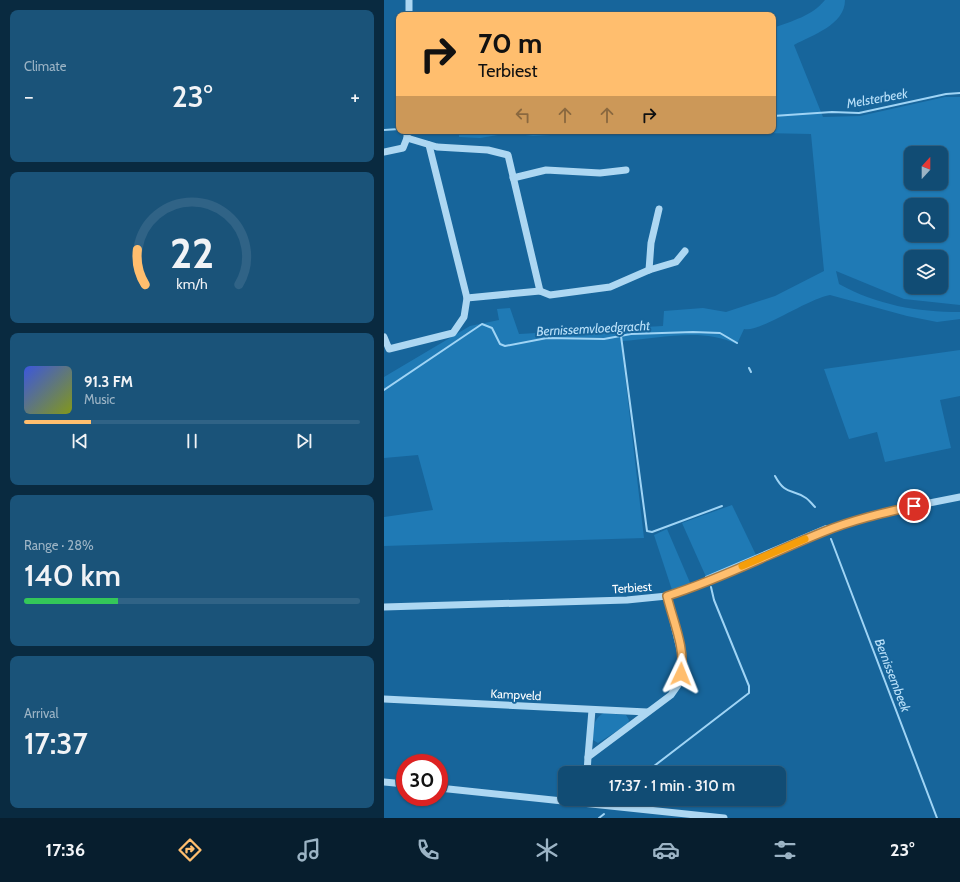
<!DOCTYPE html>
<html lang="en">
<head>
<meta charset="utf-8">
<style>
  :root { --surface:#114c74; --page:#1a5379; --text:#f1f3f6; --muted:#9cb4c5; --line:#306386; --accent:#ffbe6e }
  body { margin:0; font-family:Cabin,sans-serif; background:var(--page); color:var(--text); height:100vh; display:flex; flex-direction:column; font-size:15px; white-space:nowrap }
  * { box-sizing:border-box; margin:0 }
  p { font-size:13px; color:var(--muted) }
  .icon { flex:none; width:22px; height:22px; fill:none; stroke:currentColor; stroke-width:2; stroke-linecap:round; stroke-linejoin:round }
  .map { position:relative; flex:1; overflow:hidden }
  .side { display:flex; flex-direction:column; gap:10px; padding:10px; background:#092a40; width:384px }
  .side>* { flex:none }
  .guide { position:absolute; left:12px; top:12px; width:380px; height:122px; border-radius:8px; box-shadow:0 1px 3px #0004,0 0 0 1px var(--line); background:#ffbe6e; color:#111; overflow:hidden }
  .needle { width:26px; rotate:21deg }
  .fabs { position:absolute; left:520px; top:146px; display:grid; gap:8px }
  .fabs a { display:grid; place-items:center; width:44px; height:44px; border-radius:8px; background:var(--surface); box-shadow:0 1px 3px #0004,0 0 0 1px var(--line); font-size:20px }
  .speed { position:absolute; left:12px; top:754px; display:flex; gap:8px; font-size:20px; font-weight:700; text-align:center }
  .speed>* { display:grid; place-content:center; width:52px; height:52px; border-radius:50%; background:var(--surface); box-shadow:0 1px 3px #0004,0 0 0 1px var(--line); line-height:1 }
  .speed .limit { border:6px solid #d22; background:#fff; color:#111 }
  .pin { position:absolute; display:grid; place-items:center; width:34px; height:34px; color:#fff; margin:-17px; border:2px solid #fff; border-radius:50%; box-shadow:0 1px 4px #0007 }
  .me { position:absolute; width:44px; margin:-22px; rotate:2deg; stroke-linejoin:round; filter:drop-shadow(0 0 3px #0008) }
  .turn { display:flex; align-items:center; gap:14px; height:84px; padding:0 16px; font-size:18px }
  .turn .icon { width:52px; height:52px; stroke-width:2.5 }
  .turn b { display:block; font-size:28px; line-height:34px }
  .lanes { display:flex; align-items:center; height:38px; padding:0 16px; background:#0003; justify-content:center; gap:20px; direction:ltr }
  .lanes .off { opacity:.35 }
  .big { font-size:30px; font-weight:600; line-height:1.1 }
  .side .tile { flex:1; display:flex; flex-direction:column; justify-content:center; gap:6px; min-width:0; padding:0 14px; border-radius:8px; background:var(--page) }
  .side .dial { align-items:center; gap:0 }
  .dial svg { height:104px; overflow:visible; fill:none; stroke:var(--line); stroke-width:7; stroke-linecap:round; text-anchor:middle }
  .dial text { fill:var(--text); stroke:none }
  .song { display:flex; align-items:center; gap:12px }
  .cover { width:48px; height:48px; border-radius:6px; background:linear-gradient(135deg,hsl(230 70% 55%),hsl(70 70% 35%)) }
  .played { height:4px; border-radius:2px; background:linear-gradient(90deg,var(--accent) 20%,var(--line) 20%) }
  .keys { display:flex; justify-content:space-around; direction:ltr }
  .heat { display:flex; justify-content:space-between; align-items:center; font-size:22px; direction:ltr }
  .charge { height:6px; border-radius:3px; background:linear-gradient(90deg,#34c759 28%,var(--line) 0) }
  .trip { position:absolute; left:174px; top:766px; width:228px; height:40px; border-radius:8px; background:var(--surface); box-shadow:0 1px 3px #0004,0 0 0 1px var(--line); font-weight:600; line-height:40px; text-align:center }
  .menu { display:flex; height:64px; justify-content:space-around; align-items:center; background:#071e2e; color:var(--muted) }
  .menu .icon { width:28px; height:28px }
  .menu .on { color:var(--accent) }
  .menu b { font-size:18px; color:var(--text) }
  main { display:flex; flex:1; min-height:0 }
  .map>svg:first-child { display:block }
</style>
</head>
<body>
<main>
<section class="side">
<div class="tile"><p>Climate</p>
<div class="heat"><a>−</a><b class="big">23°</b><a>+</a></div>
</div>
<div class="tile dial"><svg viewBox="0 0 100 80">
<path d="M14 69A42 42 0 1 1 86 69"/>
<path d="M14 69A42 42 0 0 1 8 42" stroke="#ffbe6e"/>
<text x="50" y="56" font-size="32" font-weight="700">22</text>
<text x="50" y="72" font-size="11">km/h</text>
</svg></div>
<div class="tile">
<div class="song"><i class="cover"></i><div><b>91.3 FM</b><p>Music</p></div></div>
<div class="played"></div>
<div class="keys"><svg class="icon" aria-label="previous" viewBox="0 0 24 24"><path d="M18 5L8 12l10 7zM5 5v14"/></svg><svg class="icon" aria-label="pause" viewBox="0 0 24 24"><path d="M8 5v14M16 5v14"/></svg><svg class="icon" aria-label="next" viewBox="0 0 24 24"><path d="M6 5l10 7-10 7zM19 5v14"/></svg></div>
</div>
<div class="tile"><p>Range · 28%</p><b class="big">140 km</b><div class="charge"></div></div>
<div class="tile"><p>Arrival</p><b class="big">17:37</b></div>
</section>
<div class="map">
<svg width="576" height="818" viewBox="0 0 576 818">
  <rect width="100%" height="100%" fill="#17659b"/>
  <!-- green -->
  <g fill="#1f7ab5" fill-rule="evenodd">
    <path d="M 441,0 L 461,0 C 461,25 428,35 410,45 L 439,117 L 476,116 L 561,97 L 576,97 L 576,305 L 520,299 L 452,271 L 455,284 C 493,305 533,312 576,312 L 576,319 L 553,322 L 523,316 L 446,295 C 423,299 375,333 360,329 L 353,344 C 316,327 276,339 237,341 L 260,538 L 0,546 L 0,517 L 49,510 L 34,455 L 0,458 L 0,377 L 86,326 L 115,320 L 113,309 L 126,308 L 135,334 L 279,326 L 280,311 L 319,308 L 342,312 L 391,296 L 440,271 L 427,134 L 262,131 L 389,131 L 389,28 C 408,21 428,16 441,0 ZM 527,153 L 557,153 L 557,183 L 527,183 ZM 527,205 L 557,205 L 557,235 L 527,235 ZM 527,257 L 557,257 L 557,287 L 527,287 Z"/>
    <path d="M 75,131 L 239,131 L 149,136 L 126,133 L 96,138 L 75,137 Z"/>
    <path d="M 576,350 L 576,396 L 556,400 L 567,448 L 501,462 L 493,432 L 465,439 L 440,369 Z"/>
    <path d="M 348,505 L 373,557 L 323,579 L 298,523 Z"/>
    <path d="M 283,529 L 307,585 L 288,590 L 270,535 Z"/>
    <path d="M 220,713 L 242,715 L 245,720 L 244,724 L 214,743 L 209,740 C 209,730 209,718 220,713 Z"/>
  </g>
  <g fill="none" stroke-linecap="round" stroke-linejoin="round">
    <!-- stream -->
    <g stroke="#9fd4f5" stroke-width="2">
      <path d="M 389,116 L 448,112 L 475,113 L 562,94 L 576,93"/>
      <path d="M 0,130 L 15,129"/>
      <path d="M 29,131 L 103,131"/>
      <path d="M 144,131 L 152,131"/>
      <path d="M 237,336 L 263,531 L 268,532 L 338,506"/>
      <path d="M 365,368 L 367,372"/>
      <path d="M 0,390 L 98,324 L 108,328 L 116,344 L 121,346 L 163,338 L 220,339 L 247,334 L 309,332 L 336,333 L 353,343"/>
      <path d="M 391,476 C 402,496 407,488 422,498 C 425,500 428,504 431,507"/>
      <path d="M 447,539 L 553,818"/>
      <path d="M 322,577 L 442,526"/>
      <path d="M 261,773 L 365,693 L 365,686 L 330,600 L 327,587"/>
      <path d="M 227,801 L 230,799"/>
      <path d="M 215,818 L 220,814"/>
    </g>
    <!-- minor -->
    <g stroke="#add7f2" stroke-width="7">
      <path d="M 25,0 L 25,15"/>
      <path d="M 23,138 L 53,147 L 104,150 L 124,155 L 156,291 L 166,295 L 226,287 L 265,270 L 292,262 L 301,251"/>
      <path d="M 0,152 L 19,148 L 23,138 L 23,131"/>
      <path d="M 129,178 L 162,170 L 216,173 L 242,170"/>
      <path d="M 265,270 L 267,243 L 275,209"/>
      <path d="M 83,298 L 156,291"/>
      <path d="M 0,337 L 5,349 L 69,333 L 80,317 L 83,298 L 45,145"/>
      <path d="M 0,607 L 243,600 L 283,596 L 298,591 L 461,523 L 500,512 L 576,497"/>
      <path d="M 0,699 L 263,712"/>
      <path d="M 204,757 L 208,710"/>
      <path d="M 203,773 L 204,757 L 275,704 L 287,695 L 294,685 L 299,662 L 283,596"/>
      <path d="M 0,782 L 21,784"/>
      <path d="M 55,788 L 340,818"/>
    </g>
  </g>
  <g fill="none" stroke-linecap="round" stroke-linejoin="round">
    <defs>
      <path id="route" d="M 297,674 C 302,649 289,621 283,596 C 337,579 387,553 439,532 C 468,520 499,513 530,506"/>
    </defs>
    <!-- route casing -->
    <use href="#route" stroke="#a67c48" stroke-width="10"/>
    <!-- route -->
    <use href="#route" stroke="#ffbe6e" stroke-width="7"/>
    <!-- slow -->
    <path stroke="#f59e0b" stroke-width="7" d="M 358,566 L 421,539"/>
  </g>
  <g text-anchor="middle" stroke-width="4" stroke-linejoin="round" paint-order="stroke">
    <!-- street labels -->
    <g font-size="12" fill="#fff" stroke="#17659b">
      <text transform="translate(248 588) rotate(-4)" y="4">Terbiest</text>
      <text transform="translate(132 695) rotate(3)" y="4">Kampveld</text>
    </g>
    <!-- water labels -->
    <g font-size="13" font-style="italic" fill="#b9e0f9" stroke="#17659b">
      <text transform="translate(493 98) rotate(-10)" y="5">Melsterbeek</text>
      <text transform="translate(209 328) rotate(-3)" y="5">Bernissemvloedgracht</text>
      <text transform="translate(509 675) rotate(69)" y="5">Bernissembeek</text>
    </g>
  </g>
</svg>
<div class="fabs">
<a><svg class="needle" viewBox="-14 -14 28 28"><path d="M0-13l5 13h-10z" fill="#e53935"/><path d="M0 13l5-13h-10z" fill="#9cb4c5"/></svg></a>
<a><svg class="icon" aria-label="search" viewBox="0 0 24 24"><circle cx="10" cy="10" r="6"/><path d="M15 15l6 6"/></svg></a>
<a><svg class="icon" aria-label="layers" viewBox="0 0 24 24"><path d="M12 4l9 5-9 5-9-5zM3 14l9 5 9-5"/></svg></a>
</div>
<div class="speed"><div class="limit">30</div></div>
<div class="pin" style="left:530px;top:506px;background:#d93025"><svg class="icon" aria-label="arrive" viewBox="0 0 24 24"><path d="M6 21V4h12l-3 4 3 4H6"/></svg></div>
<svg class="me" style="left:297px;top:674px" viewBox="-20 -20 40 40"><path d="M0-17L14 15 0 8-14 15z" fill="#ffbe6e" stroke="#fff" stroke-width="4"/></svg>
<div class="trip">17:37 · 1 min · 310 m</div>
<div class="guide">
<div class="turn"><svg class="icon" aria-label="right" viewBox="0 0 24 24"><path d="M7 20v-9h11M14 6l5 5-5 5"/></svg><div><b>70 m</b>Terbiest</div></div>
<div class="lanes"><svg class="icon off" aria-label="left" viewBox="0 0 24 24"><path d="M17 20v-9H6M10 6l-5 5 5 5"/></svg><svg class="icon off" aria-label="ahead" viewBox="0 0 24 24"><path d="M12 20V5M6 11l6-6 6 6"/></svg><svg class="icon off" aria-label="ahead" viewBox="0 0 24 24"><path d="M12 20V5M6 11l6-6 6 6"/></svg><svg class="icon" aria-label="right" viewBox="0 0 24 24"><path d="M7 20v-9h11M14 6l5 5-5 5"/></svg></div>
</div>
</div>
</main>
<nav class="menu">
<b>17:36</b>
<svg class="icon on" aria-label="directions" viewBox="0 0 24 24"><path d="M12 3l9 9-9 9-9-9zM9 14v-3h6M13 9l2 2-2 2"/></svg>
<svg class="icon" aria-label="music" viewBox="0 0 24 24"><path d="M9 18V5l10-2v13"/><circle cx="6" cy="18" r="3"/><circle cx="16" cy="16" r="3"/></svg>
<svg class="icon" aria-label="phone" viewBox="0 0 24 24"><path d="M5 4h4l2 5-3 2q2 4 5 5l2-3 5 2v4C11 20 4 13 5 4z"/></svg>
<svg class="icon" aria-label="climate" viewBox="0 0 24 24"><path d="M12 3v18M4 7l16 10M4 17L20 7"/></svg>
<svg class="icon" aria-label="car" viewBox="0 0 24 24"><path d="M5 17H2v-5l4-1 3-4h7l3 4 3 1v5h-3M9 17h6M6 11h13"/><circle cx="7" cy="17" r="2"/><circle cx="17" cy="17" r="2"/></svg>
<svg class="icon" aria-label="filters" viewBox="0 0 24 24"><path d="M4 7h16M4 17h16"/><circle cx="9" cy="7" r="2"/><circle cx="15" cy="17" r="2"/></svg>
<b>23°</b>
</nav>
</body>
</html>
